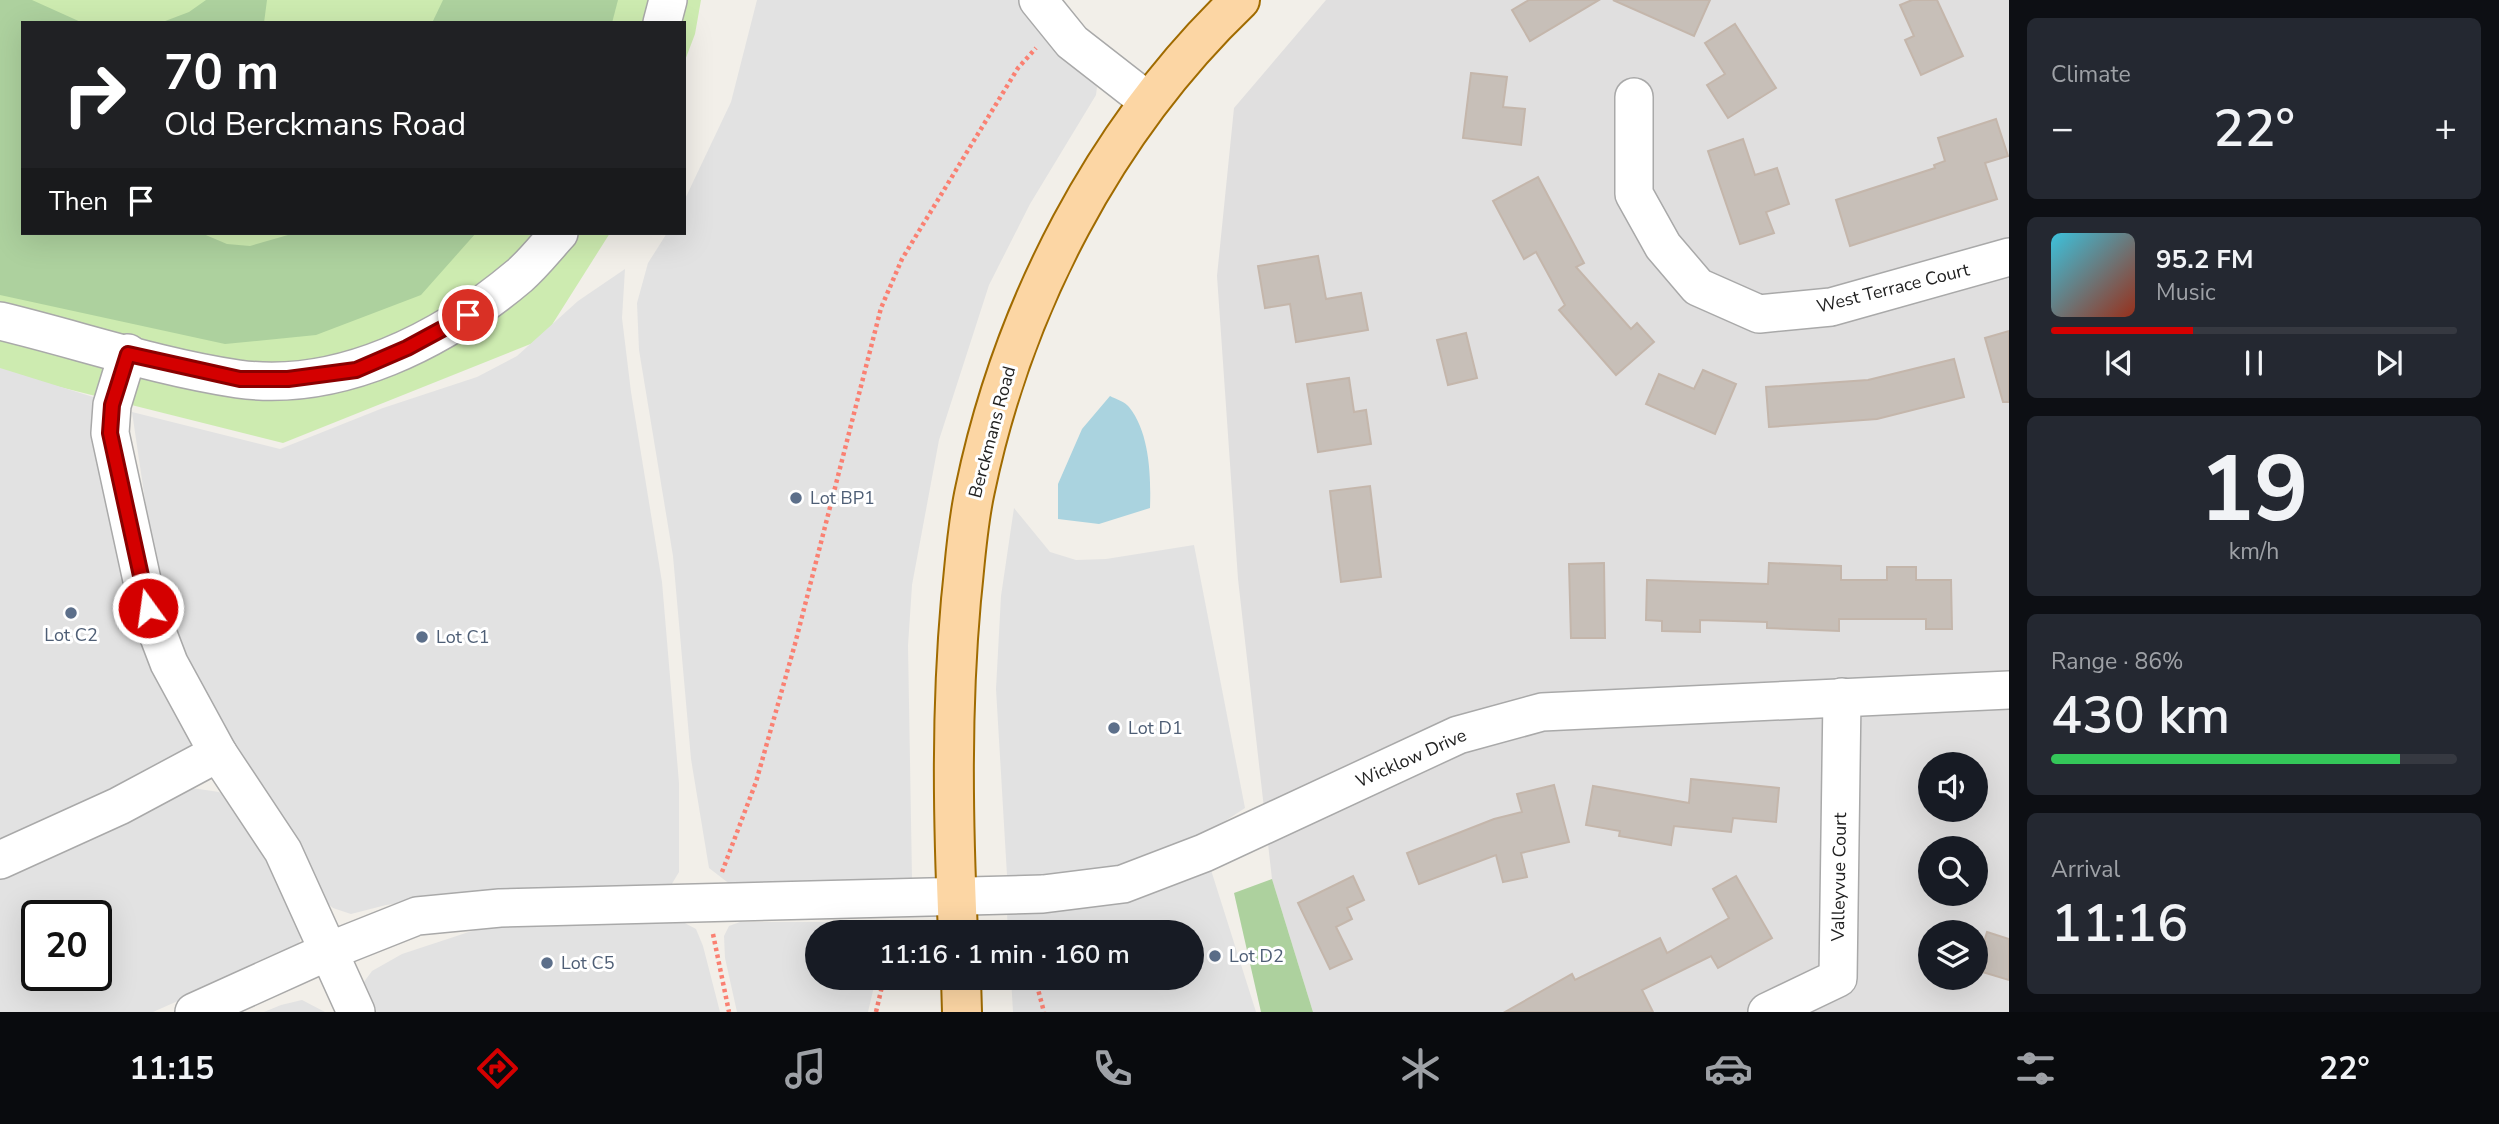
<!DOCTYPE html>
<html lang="en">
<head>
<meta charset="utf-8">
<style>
  :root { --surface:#171b24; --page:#242831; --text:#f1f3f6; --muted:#9ea1a6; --line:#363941; --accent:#d40000 }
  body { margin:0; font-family:"Nunito Sans",sans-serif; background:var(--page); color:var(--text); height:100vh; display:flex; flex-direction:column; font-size:26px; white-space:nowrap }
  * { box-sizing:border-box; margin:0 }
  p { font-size:23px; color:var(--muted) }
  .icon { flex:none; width:38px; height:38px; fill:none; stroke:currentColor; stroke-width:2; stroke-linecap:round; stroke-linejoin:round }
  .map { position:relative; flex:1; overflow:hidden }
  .panel { display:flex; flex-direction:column; gap:18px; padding:18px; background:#0d0f14; width:490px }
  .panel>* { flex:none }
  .hud { position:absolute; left:21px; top:21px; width:665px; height:214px; border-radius:0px; box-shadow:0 7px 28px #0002; background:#202124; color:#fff; overflow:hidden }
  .tools { position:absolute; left:1918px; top:752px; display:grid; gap:14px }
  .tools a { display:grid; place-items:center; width:70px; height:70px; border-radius:50%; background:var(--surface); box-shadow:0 7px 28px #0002; font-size:35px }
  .speed { position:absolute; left:21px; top:900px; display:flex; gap:14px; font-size:35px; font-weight:700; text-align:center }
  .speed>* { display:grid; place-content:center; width:91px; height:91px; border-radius:50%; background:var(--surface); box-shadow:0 7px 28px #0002; line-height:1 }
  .speed .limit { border:4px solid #111; border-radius:10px; background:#fff; color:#111 }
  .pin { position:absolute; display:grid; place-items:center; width:60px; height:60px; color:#fff; margin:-30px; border:4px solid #fff; border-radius:50%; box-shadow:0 2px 7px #0007 }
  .me { position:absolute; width:77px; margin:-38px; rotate:346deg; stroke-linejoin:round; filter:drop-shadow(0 0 5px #0008) }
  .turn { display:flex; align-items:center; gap:24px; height:147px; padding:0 28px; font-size:32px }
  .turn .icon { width:91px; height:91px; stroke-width:2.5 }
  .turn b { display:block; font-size:49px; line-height:60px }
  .then { display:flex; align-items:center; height:66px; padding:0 28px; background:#0003; gap:14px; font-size:26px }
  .big { font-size:52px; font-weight:600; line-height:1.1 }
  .panel .card { flex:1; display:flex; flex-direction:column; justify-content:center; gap:10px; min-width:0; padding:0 24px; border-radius:10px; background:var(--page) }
  .panel .dial { align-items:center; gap:0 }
  .dial b { font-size:91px; line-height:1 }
  .song { display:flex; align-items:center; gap:21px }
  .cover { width:84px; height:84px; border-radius:10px; background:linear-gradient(135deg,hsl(190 70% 55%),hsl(10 70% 35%)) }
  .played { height:7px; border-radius:4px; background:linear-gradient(90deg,var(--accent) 35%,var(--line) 35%) }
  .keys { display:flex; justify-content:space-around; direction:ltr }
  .heat { display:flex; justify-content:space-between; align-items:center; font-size:38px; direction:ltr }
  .charge { height:10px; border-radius:5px; background:linear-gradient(90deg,#34c759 86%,var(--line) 0) }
  .trip { position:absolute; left:805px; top:920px; width:399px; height:70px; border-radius:35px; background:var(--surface); box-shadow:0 7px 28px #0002; font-weight:600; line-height:70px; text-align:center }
  .menu { display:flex; height:112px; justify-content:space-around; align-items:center; background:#090b0e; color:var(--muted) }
  .menu .icon { width:49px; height:49px }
  .menu .current { color:var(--accent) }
  .menu b { font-size:32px; color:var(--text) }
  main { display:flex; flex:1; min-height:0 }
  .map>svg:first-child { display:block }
</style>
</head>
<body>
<main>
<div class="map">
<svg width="2009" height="1012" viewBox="0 0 2009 1012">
  <rect width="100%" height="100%" fill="#f2efe9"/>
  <!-- residential -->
  <path fill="#e0dfdf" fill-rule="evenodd" d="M 1326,0 L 2009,0 L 2009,1012 L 1313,1012 L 1272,879 L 1238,579 L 1217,276 L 1234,108 ZM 1930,765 L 1976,765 L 1976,810 L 1930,810 ZM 1930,849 L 1976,849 L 1976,894 L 1930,894 ZM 1930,933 L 1976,933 L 1976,978 L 1930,978 Z"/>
  <!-- grass -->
  <path fill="#cdebb0" d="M 0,0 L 701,0 L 695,34 L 684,63 L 684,23 L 23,23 L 23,233 L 610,233 L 543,339 L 283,443 L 0,372 Z"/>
  <!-- forest -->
  <g fill="#add19e">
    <path d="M 0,0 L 32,0 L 83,23 L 23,23 L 23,233 L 201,233 L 227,244 L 250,246 L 295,233 L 476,233 L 421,295 L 316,335 L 225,344 L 0,295 Z"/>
    <path d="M 206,0 L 267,0 L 264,23 L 160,23 L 189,12 Z"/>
    <path d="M 443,0 L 618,0 L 612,23 L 432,23 Z"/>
    <path d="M 1272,879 L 1313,1012 L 1261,1012 L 1234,893 Z"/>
  </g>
  <!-- parking -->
  <g fill="#e2e2e2" fill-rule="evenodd">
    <path d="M 757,0 L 1019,0 L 1064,55 L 1097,87 L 1096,95 L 1030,204 L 989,285 L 939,440 L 912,585 L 908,645 L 912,878 L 906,882 L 731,885 L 709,868 L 691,759 L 673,556 L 639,350 L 637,303 L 648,263 L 667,233 L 684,233 L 684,201 L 731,102 Z"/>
    <path d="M 625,269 L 622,318 L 631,392 L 662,582 L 679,783 L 679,872 L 670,887 L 470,894 L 386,905 L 351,914 L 333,908 L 314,892 L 296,850 L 237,747 L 197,686 L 158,588 L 132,412 L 280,449 L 383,408 L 477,377 L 517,356 L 578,301 Z"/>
    <path d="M 0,368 L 106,401 L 192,750 L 179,762 L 0,840 Z"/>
    <path d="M 1014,508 L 1050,552 L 1076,560 L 1106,559 L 1194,545 L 1245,808 L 1204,835 L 1142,860 L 1082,875 L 1021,880 L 1007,875 L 996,689 L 1001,596 Z"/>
    <path d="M 192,788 L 219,792 L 244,812 L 302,935 L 297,948 L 153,1012 L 0,1012 L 0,873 ZM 37,915 L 96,915 L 96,975 L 37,975 Z"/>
    <path d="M 1211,870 L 1256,1012 L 1013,1012 L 1011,978 L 1192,978 L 1192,933 L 1008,933 L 1007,913 L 1094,906 Z"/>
    <path d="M 679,920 L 696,929 L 703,946 L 720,1012 L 364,1012 L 361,986 L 372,971 L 402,954 L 487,926 Z"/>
    <path d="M 740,922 L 899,922 L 896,933 L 817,933 L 817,978 L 876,978 L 868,1012 L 737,1012 L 725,958 L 724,936 L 729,926 Z"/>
    <path d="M 302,1000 L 325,1012 L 264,1012 L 281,1005 Z"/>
  </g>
  <!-- water -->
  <path fill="#aad3df" d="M 1110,396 C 1116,399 1125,402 1129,407 C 1150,433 1151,477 1150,508 L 1099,524 L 1058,519 L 1058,484 L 1082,429 Z"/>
  <!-- building -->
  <g fill="#c7bfb8" stroke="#c4b6ab" stroke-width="2">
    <path d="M 1529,0 L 1599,0 L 1530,41 L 1512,10 Z"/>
    <path d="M 1613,0 L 1710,0 L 1694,36 Z"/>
    <path d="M 1912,0 L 1937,0 L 1963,56 L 1921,75 L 1905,40 L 1914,36 L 1900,5 Z"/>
    <path d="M 1735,24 L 1776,88 L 1728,118 L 1707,85 L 1725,74 L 1705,43 Z"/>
    <path d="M 1471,73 L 1507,77 L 1503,107 L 1525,109 L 1521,145 L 1463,138 Z"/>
    <path d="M 1996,119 L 2008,156 L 1985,163 L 1997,199 L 1850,246 L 1836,200 L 1935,168 L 1934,165 L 1945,161 L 1938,138 Z"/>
    <path d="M 1743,139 L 1755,175 L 1777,168 L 1789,204 L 1766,212 L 1774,233 L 1740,244 L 1708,151 Z"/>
    <path d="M 1538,177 L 1584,263 L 1576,267 L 1631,329 L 1637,323 L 1654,342 L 1616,375 L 1559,310 L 1565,305 L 1536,252 L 1524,259 L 1493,201 Z"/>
    <path d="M 1318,256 L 1326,299 L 1361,293 L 1368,330 L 1296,342 L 1290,304 L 1265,308 L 1258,266 Z"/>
    <path d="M 2009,331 L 2009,402 L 2003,402 L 1985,338 Z"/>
    <path d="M 1466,333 L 1477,378 L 1448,385 L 1437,340 Z"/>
    <path d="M 1954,359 L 1964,397 L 1877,419 L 1769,427 L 1766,387 L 1868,380 Z"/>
    <path d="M 1703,370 L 1736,384 L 1715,434 L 1646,404 L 1659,374 L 1694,389 Z"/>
    <path d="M 1349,378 L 1354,412 L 1366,410 L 1371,444 L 1318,452 L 1307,384 Z"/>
    <path d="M 1370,486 L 1381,577 L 1341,582 L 1330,491 Z"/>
    <path d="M 1604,563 L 1605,638 L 1571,638 L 1569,564 Z"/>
    <path d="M 1769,563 L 1841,566 L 1841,580 L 1887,580 L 1887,567 L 1916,567 L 1916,580 L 1951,580 L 1952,629 L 1926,629 L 1926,619 L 1839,619 L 1839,631 L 1767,628 L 1767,622 L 1700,620 L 1700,632 L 1662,631 L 1662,621 L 1646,620 L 1647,580 L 1768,584 Z"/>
    <path d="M 1691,779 L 1779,788 L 1776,822 L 1733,818 L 1731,832 L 1674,826 L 1671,845 L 1619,836 L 1620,831 L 1586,825 L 1593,786 L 1689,803 Z"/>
    <path d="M 1554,785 L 1569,842 L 1521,853 L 1527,877 L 1503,882 L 1496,855 L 1419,884 L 1407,853 L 1494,819 L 1522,812 L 1517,794 Z"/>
    <path d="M 1353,876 L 1364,900 L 1347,908 L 1352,919 L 1336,927 L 1352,959 L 1330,969 L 1298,903 Z"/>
    <path d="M 1736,876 L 1772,938 L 1718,968 L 1711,956 L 1642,990 L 1653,1012 L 1505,1012 L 1572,974 L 1575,980 L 1660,938 L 1667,953 L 1729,918 L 1713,889 Z"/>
    <path d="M 1987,932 L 2009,939 L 2009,980 L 1976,970 Z"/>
  </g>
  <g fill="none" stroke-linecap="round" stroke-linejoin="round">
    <defs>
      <g id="minor">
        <path d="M 1038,0 L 1072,42 L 1149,102"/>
        <path d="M 662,23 L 668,0"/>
        <path d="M 1634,97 L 1634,194 L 1663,246 L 1698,287 L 1759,314 L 1831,307 L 2009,257"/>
        <path d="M 0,321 C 79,340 157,367 238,379 C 340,393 443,340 519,276 C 534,263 546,247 559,233"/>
        <path d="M 128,353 L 112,405 L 110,433 L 148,608 L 169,663 L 218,753 L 283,851 L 356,1012"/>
        <path d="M 0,860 L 119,806 L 218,753"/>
        <path d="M 194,1012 L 329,951 L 417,916 L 500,908 L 1043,894 L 1123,884 L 1204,853 L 1458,735 L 1542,712 L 2009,690"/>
        <path d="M 1767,1012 L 1838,978 L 1842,697"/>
      </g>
      <g id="major">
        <path d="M 958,933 C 953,821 951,711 961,600 C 965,564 967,526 975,490 C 1013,307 1105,129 1240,0"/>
        <path d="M 961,978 L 962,1012"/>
      </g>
    </defs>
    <!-- minor casing -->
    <use href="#minor" stroke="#a9a9a9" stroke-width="40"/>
    <!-- major casing -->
    <use href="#major" stroke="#a06b00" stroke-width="42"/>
    <!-- path -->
    <g stroke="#fa8072" stroke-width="4.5" stroke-dasharray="3.5 3.5" stroke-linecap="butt">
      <path d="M 722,872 L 756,782 L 795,644 L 881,308 L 902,259 L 1018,68 L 1036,48"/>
      <path d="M 713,934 L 729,1012"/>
      <path d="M 1035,978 L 1044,1012"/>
      <path d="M 876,1012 L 884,978"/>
    </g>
    <!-- minor -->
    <use href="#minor" stroke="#fff" stroke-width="37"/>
    <!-- major -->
    <use href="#major" stroke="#fcd6a4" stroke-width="38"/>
  </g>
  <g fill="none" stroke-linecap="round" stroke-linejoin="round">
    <defs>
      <path id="route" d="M 148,608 L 110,433 L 112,405 L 128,354 L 240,379 L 288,379 L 356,370 L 407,348 L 468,315"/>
    </defs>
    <!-- route casing -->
    <use href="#route" stroke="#8a0000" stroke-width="18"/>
    <!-- route -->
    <use href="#route" stroke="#d40000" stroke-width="12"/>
  </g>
  <!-- markers -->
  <g fill="#5c6f8a" stroke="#fff" stroke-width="2.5">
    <circle cx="796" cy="498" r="7"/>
    <circle cx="71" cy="613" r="7"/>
    <circle cx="422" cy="637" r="7"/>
    <circle cx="1114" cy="728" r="7"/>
    <circle cx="1215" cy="956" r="7"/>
    <circle cx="547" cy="963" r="7"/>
  </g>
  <g text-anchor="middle" stroke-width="6" stroke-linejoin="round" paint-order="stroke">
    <!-- street labels -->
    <g font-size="18" fill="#222" stroke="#fff">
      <text transform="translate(1893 288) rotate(-14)" y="6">West Terrace Court</text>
      <text transform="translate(992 432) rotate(-75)" y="6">Berckmans Road</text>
      <text transform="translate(1411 758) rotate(-24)" y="6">Wicklow Drive</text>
      <text transform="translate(1839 877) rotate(-89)" y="6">Valleyvue Court</text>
    </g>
    <!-- service labels -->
    <g font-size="18" fill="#4e5e75" stroke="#fff" text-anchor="start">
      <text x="810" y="504">Lot BP1</text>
      <text x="71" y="641" text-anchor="middle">Lot C2</text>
      <text x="436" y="643">Lot C1</text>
      <text x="1128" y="734">Lot D1</text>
      <text x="1229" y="962">Lot D2</text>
      <text x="561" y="969">Lot C5</text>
    </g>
  </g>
</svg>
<div class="tools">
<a><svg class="icon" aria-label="sound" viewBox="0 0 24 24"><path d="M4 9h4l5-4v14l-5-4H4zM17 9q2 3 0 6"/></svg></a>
<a><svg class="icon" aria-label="search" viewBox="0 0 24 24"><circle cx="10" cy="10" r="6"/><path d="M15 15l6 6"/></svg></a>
<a><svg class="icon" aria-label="layers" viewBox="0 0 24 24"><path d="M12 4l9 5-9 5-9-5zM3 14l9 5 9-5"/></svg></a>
</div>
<div class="speed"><div class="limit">20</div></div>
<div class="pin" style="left:468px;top:315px;background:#d93025"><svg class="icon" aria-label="arrive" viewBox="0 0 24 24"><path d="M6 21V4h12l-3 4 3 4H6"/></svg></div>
<svg class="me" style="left:148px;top:608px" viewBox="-20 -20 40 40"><circle r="17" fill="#d40000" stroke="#fff" stroke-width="3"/><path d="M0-11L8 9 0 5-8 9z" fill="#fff"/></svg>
<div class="trip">11:16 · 1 min · 160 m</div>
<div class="hud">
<div class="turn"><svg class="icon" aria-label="right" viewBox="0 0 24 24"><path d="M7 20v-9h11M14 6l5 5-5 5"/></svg><div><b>70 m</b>Old Berckmans Road</div></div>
<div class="then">Then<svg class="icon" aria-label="arrive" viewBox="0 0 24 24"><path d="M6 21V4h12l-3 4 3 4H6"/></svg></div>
</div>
</div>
<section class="panel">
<div class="card"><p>Climate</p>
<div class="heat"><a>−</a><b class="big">22°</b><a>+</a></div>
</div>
<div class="card">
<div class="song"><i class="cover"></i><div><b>95.2 FM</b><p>Music</p></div></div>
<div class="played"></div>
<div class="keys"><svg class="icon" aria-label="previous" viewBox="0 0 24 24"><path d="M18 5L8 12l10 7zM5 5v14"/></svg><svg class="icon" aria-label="pause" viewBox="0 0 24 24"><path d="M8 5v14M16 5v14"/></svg><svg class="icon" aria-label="next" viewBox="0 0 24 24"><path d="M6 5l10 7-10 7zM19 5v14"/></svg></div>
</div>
<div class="card dial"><b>19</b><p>km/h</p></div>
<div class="card"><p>Range · 86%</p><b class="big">430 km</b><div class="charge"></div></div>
<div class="card"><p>Arrival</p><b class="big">11:16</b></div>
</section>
</main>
<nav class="menu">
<b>11:15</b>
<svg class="icon current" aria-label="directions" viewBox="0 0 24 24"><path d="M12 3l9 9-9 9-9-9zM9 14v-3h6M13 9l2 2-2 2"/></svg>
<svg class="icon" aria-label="music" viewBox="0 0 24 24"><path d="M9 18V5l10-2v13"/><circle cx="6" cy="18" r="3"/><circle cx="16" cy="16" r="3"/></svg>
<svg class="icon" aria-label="phone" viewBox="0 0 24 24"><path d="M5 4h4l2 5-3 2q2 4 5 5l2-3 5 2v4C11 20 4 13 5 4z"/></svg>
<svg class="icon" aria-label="climate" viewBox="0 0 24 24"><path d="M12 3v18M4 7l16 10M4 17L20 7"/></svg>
<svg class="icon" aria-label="car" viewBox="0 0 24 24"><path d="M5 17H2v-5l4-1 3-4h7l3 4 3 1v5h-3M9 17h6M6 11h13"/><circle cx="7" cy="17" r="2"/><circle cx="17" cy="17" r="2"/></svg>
<svg class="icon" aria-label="filters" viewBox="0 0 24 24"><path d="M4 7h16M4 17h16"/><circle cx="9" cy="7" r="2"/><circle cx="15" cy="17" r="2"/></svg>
<b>22°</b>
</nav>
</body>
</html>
